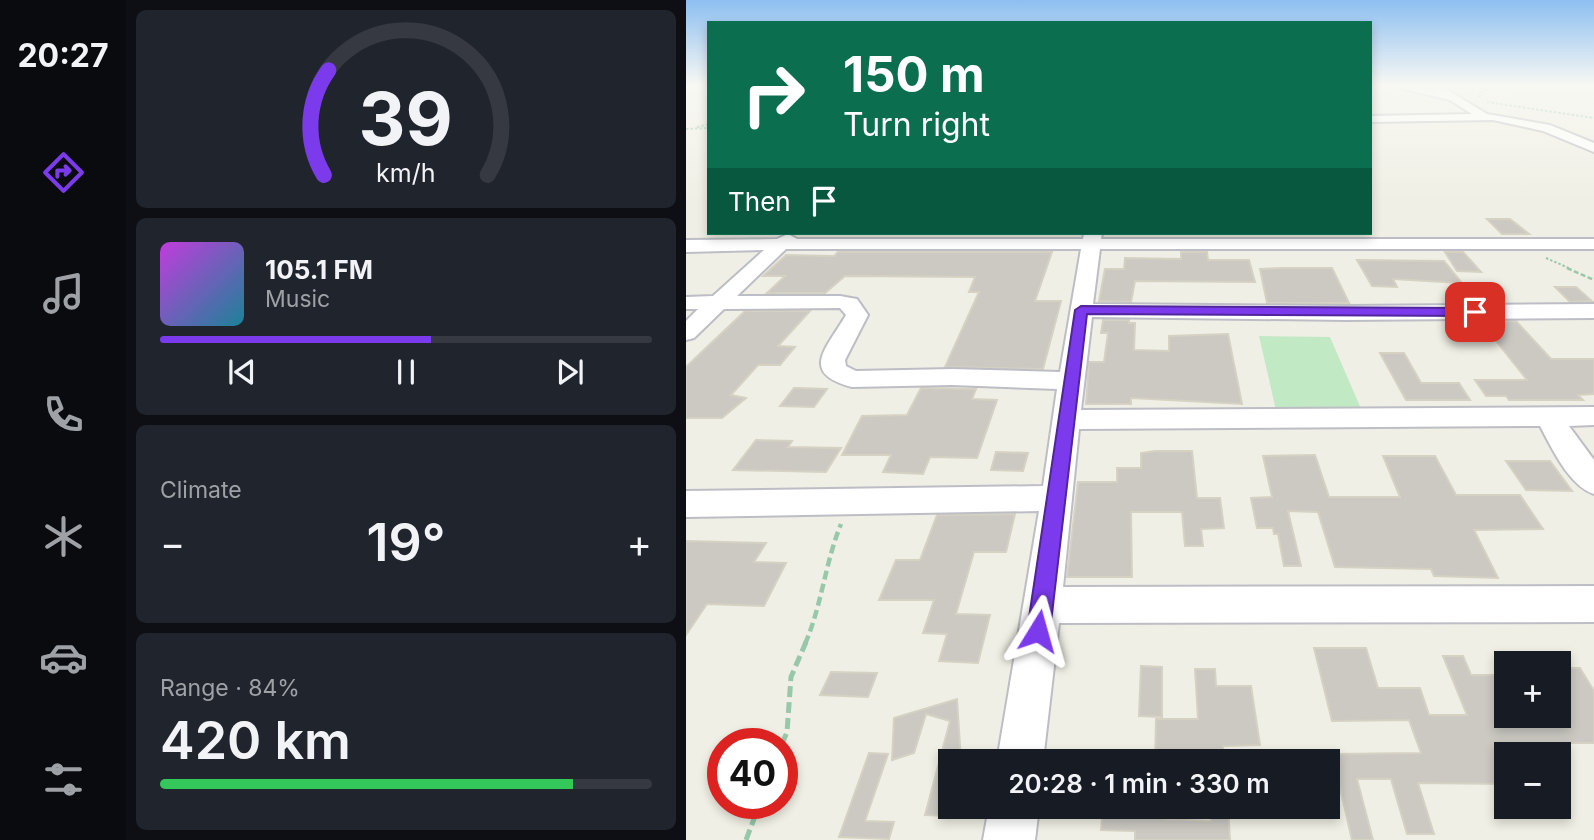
<!DOCTYPE html>
<html lang="en">
<head>
<meta charset="utf-8">
<style>
  :root { --surface:#171b24; --page:#20242c; --text:#f1f3f6; --muted:#9ea1a6; --line:#363941; --accent:#7c3aed }
  body { margin:0; font-family:Inter,sans-serif; background:var(--page); color:var(--text); height:100vh; display:flex; flex-direction:column; font-size:26px; white-space:nowrap }
  * { box-sizing:border-box; margin:0 }
  p { font-size:23px; color:var(--muted) }
  .icon { flex:none; width:38px; height:38px; fill:none; stroke:currentColor; stroke-width:2; stroke-linecap:round; stroke-linejoin:round }
  .map { position:relative; flex:1; overflow:hidden }
  .details { display:flex; flex-direction:column; gap:10px; padding:10px; background:#0d0f14; width:560px }
  .details>* { flex:none }
  .guide { position:absolute; left:21px; top:21px; width:665px; height:214px; border-radius:0px; box-shadow:0 4px 10px #0003; background:#0b6e4f; color:#fff; overflow:hidden }
  .tools { position:absolute; left:808px; top:651px; display:grid; gap:14px }
  .tools a { display:grid; place-items:center; width:77px; height:77px; border-radius:0px; background:var(--surface); box-shadow:0 4px 10px #0003; font-size:35px }
  .speed { position:absolute; left:21px; top:728px; display:flex; gap:14px; font-size:35px; font-weight:700; text-align:center }
  .speed>* { display:grid; place-content:center; width:91px; height:91px; border-radius:50%; background:var(--surface); box-shadow:0 4px 10px #0003; line-height:1 }
  .speed .limit { border:10px solid #d22; background:#fff; color:#111 }
  .pin { position:absolute; display:grid; place-items:center; width:60px; height:60px; color:#fff; margin:-30px; border-radius:14px; box-shadow:0 4px 10px #0006 }
  .me { position:absolute; width:77px; margin:-38px; rotate:8deg; stroke-linejoin:round; filter:drop-shadow(0 0 5px #0008) }
  .turn { display:flex; align-items:center; gap:24px; height:147px; padding:0 21px; font-size:32px }
  .turn .icon { width:91px; height:91px; stroke-width:2.5 }
  .turn b { display:block; font-size:49px; line-height:60px }
  .then { display:flex; align-items:center; height:66px; padding:0 21px; background:#0003; gap:14px; font-size:26px }
  .big { font-size:52px; font-weight:600; line-height:1.1 }
  .details .tile { flex:1; display:flex; flex-direction:column; justify-content:center; gap:10px; min-width:0; padding:0 24px; border-radius:10px; background:var(--page) }
  .details .dial { align-items:center; gap:0 }
  .dial svg { height:182px; overflow:visible; fill:none; stroke:var(--line); stroke-width:7; stroke-linecap:round; text-anchor:middle }
  .dial text { fill:var(--text); stroke:none }
  .song { display:flex; align-items:center; gap:21px }
  .cover { width:84px; height:84px; border-radius:10px; background:linear-gradient(135deg,hsl(290 70% 55%),hsl(190 70% 35%)) }
  .played { height:7px; border-radius:4px; background:linear-gradient(90deg,var(--accent) 55%,var(--line) 55%) }
  .keys { display:flex; justify-content:space-around; direction:ltr }
  .heat { display:flex; justify-content:space-between; align-items:center; font-size:38px; direction:ltr }
  .charge { height:10px; border-radius:5px; background:linear-gradient(90deg,#34c759 84%,var(--line) 0) }
  .trip { position:absolute; left:252px; top:749px; width:402px; height:70px; border-radius:0px; background:var(--surface); box-shadow:0 4px 10px #0003; font-weight:600; line-height:70px; text-align:center }
  main { display:flex; flex:1; min-height:0 }
  .tabs { display:flex; flex-direction:column; width:126px; justify-content:space-around; align-items:center; background:#090b0e; color:var(--muted) }
  .tabs .icon { width:49px; height:49px }
  .tabs .active { color:var(--accent) }
  .tabs b { font-size:32px; color:var(--text) }
  .map>svg:first-child { display:block }
</style>
</head>
<body>
<main>
<nav class="tabs">
<b>20:27</b>
<svg class="icon active" aria-label="directions" viewBox="0 0 24 24"><path d="M12 3l9 9-9 9-9-9zM9 14v-3h6M13 9l2 2-2 2"/></svg>
<svg class="icon" aria-label="music" viewBox="0 0 24 24"><path d="M9 18V5l10-2v13"/><circle cx="6" cy="18" r="3"/><circle cx="16" cy="16" r="3"/></svg>
<svg class="icon" aria-label="phone" viewBox="0 0 24 24"><path d="M5 4h4l2 5-3 2q2 4 5 5l2-3 5 2v4C11 20 4 13 5 4z"/></svg>
<svg class="icon" aria-label="climate" viewBox="0 0 24 24"><path d="M12 3v18M4 7l16 10M4 17L20 7"/></svg>
<svg class="icon" aria-label="car" viewBox="0 0 24 24"><path d="M5 17H2v-5l4-1 3-4h7l3 4 3 1v5h-3M9 17h6M6 11h13"/><circle cx="7" cy="17" r="2"/><circle cx="17" cy="17" r="2"/></svg>
<svg class="icon" aria-label="filters" viewBox="0 0 24 24"><path d="M4 7h16M4 17h16"/><circle cx="9" cy="7" r="2"/><circle cx="15" cy="17" r="2"/></svg>
</nav>
<section class="details">
<div class="tile dial"><svg viewBox="0 0 100 80">
<path d="M14 69A42 42 0 1 1 86 69"/>
<path d="M14 69A42 42 0 0 1 16 23" stroke="#7c3aed"/>
<text x="50" y="56" font-size="32" font-weight="700">39</text>
<text x="50" y="72" font-size="11">km/h</text>
</svg></div>
<div class="tile">
<div class="song"><i class="cover"></i><div><b>105.1 FM</b><p>Music</p></div></div>
<div class="played"></div>
<div class="keys"><svg class="icon" aria-label="previous" viewBox="0 0 24 24"><path d="M18 5L8 12l10 7zM5 5v14"/></svg><svg class="icon" aria-label="pause" viewBox="0 0 24 24"><path d="M8 5v14M16 5v14"/></svg><svg class="icon" aria-label="next" viewBox="0 0 24 24"><path d="M6 5l10 7-10 7zM19 5v14"/></svg></div>
</div>
<div class="tile"><p>Climate</p>
<div class="heat"><a>−</a><b class="big">19°</b><a>+</a></div>
</div>
<div class="tile"><p>Range · 84%</p><b class="big">420 km</b><div class="charge"></div></div>
</section>
<div class="map">
<svg width="908" height="840" viewBox="0 0 908 840">
  <rect width="100%" height="100%" fill="#f0efe5"/>
  <!-- green -->
  <path fill="#c0e9c4" d="M 573,336 L 644,337 L 676,411 L 590,410 Z"/>
  <!-- building -->
  <g fill="#cbc9c2" stroke="#d5d1c3" stroke-width="2">
    <path d="M 801,219 L 824,219 L 843,234 L 816,234 Z"/>
    <path d="M 152,252 L 366,252 L 349,301 L 375,301 L 357,369 L 259,367 L 293,292 L 283,292 L 289,277 L 159,276 L 139,293 L 81,293 L 99,276 L 77,276 L 100,255 L 148,256 Z"/>
    <path d="M 495,252 L 521,252 L 522,260 L 563,260 L 569,282 L 449,281 L 445,302 L 413,301 L 419,269 L 438,269 L 439,258 L 495,259 Z"/>
    <path d="M 759,252 L 777,252 L 795,272 L 771,271 Z"/>
    <path d="M 671,260 L 758,261 L 776,283 L 707,279 L 711,287 L 686,286 Z"/>
    <path d="M 597,268 L 646,268 L 663,303 L 581,303 L 574,269 Z"/>
    <path d="M 869,287 L 890,287 L 906,301 L 884,302 Z"/>
    <path d="M 59,311 L 124,311 L 92,346 L 109,347 L 94,365 L 72,365 L 45,395 L 60,398 L 36,418 L 0,418 L 0,367 Z"/>
    <path d="M 417,320 L 443,320 L 443,323 L 449,323 L 448,350 L 483,351 L 483,336 L 542,334 L 556,404 L 445,398 L 445,404 L 400,404 L 403,362 L 418,362 L 422,333 L 415,333 Z"/>
    <path d="M 830,321 L 865,359 L 908,359 L 908,394 L 892,395 L 897,400 L 823,400 L 820,396 L 800,396 L 789,380 L 841,380 L 795,322 Z"/>
    <path d="M 694,353 L 718,353 L 735,383 L 773,383 L 784,400 L 720,400 Z"/>
    <path d="M 108,388 L 111,388 L 141,389 L 128,407 L 94,406 Z"/>
    <path d="M 235,388 L 290,389 L 286,399 L 311,400 L 291,458 L 244,457 L 237,474 L 197,472 L 205,455 L 156,455 L 176,416 L 221,415 Z"/>
    <path d="M 70,440 L 106,441 L 102,447 L 155,448 L 140,472 L 47,470 Z"/>
    <path d="M 469,451 L 506,451 L 511,498 L 534,498 L 538,528 L 515,529 L 517,546 L 499,546 L 496,512 L 445,512 L 446,577 L 381,577 L 392,482 L 431,482 L 431,468 L 455,468 L 455,453 Z"/>
    <path d="M 310,452 L 342,453 L 337,471 L 305,470 Z"/>
    <path d="M 629,455 L 643,497 L 714,497 L 697,456 L 749,456 L 770,495 L 834,495 L 857,529 L 788,530 L 812,578 L 748,576 L 745,569 L 649,567 L 632,512 L 602,511 L 615,566 L 598,566 L 592,534 L 588,534 L 587,528 L 571,528 L 565,498 L 586,497 L 577,456 Z"/>
    <path d="M 820,461 L 864,461 L 886,491 L 840,490 Z"/>
    <path d="M 329,514 L 320,552 L 288,552 L 270,614 L 304,615 L 292,663 L 253,661 L 261,634 L 237,633 L 248,600 L 193,600 L 210,560 L 234,560 L 251,515 Z"/>
    <path d="M 0,541 L 80,543 L 68,562 L 100,563 L 78,606 L 21,604 L 0,635 Z"/>
    <path d="M 628,648 L 680,648 L 692,688 L 734,688 L 743,715 L 781,715 L 757,656 L 777,656 L 785,675 L 811,675 L 821,697 L 821,716 L 829,716 L 831,721 L 866,721 L 863,716 L 873,716 L 873,668 L 894,668 L 908,691 L 908,743 L 813,743 L 821,762 L 821,784 L 732,783 L 748,834 L 721,834 L 705,779 L 671,779 L 687,840 L 666,840 L 646,754 L 735,753 L 723,720 L 646,721 Z"/>
    <path d="M 455,666 L 476,667 L 476,717 L 453,716 Z"/>
    <path d="M 509,669 L 529,669 L 530,686 L 565,686 L 574,745 L 537,746 L 538,761 L 469,761 L 470,719 L 512,719 Z"/>
    <path d="M 145,672 L 191,673 L 182,697 L 134,695 Z"/>
    <path d="M 271,699 L 275,761 L 264,761 L 264,803 L 261,816 L 239,815 L 264,721 L 240,714 L 228,753 L 206,760 L 208,718 Z"/>
    <path d="M 183,753 L 202,754 L 179,821 L 208,822 L 203,839 L 153,837 Z"/>
    <path d="M 417,807 L 478,807 L 478,819 L 525,821 L 524,807 L 542,807 L 544,840 L 449,840 L 449,831 L 415,830 Z"/>
  </g>
  <g fill="none" stroke-linecap="round" stroke-linejoin="round">
    <defs>
      <g id="minor">
        <path d="M 706,86 L 724,86 L 750,91 L 744,86 L 755,86 L 801,114 L 864,125 L 908,143 L 908,152 L 857,131 L 807,120 L 684,122 L 684,116 L 786,114 L 764,100 Z"/>
        <path d="M 398,233 L 416,233 L 415,239 L 908,239 L 908,249 L 414,249 L 407,304 L 660,306 L 908,304 L 908,318 L 660,320 L 406,317 L 395,410 L 908,407 L 908,425 L 883,426 L 908,460 L 908,494 C 883,486 866,448 854,426 L 393,429 L 377,587 L 908,586 L 908,622 L 373,623 L 357,761 L 311,761 L 353,511 L 0,517 L 0,491 L 357,486 L 371,389 L 266,385 L 166,387 C 112,373 141,348 160,315 L 154,308 L 38,309 L 8,338 L 0,340 L 0,321 L 12,309 L 0,309 L 0,297 L 27,296 L 78,250 L 0,252 L 0,240 L 91,239 L 102,234 L 111,239 L 397,239 ZM 100,249 L 395,249 L 374,372 L 266,369 L 170,371 L 160,366 L 159,360 L 182,315 L 171,299 L 154,296 L 51,296 Z"/>
        <path d="M 303,807 L 353,807 L 349,840 L 297,840 Z"/>
      </g>
    </defs>
    <!-- minor casing -->
    <use href="#minor" stroke="#bdbec5" stroke-width="4"/>
    <!-- path-far3 -->
    <g stroke="#98c8aa" stroke-width="2" stroke-dasharray="2.5 2" stroke-linecap="butt">
      <path d="M 793,97 L 797,90 L 835,86"/>
      <path d="M 801,102 L 908,118"/>
      <path d="M 11,127 L 23,124"/>
      <path d="M 0,129 L 23,128"/>
      <path d="M 860,258 L 885,269"/>
    </g>
    <!-- path-far2 -->
    <path stroke="#98c8aa" stroke-width="2.5" stroke-dasharray="5 2.5" stroke-linecap="butt" d="M 881,268 L 908,280"/>
    <!-- path-far1 -->
    <path stroke="#98c8aa" stroke-width="4.5" stroke-dasharray="9 4.5" stroke-linecap="butt" d="M 119,644 C 136,605 139,563 155,524"/>
    <!-- path -->
    <g stroke="#98c8aa" stroke-width="5" stroke-dasharray="11 5" stroke-linecap="butt">
      <path d="M 96,744 L 101,732 L 105,677 L 120,642"/>
      <path d="M 60,840 L 74,803"/>
    </g>
    <!-- minor -->
    <use href="#minor" fill="#fff" fill-rule="evenodd"/>
  </g>
  <!-- sky -->
  <linearGradient id="sky" x2="0" y2="1"><stop stop-color="#8dbff1"/><stop offset="0.42" stop-color="#f8f8f3"/><stop offset="1" stop-color="#f8f8f3" stop-opacity="0"/></linearGradient>
  <rect width="908" height="203" fill="url(#sky)"/>
  <!-- route -->
  <path fill="#7c3aed" stroke="#51269a" stroke-width="2" d="M 395,306 L 789,308 L 796,312 L 789,316 L 401,314 L 364,631 L 360,639 L 352,642 L 344,639 L 341,631 L 389,310 Z"/>
</svg>
<div class="tools">
<a>+</a>
<a>−</a>
</div>
<div class="speed"><div class="limit">40</div></div>
<div class="pin" style="left:789px;top:312px;background:#d93025"><svg class="icon" aria-label="arrive" viewBox="0 0 24 24"><path d="M6 21V4h12l-3 4 3 4H6"/></svg></div>
<svg class="me" style="left:352px;top:631px" viewBox="-20 -20 40 40"><path d="M0-17L14 15 0 8-14 15z" fill="#7c3aed" stroke="#fff" stroke-width="4"/></svg>
<div class="trip">20:28 · 1 min · 330 m</div>
<div class="guide">
<div class="turn"><svg class="icon" aria-label="right" viewBox="0 0 24 24"><path d="M7 20v-9h11M14 6l5 5-5 5"/></svg><div><b>150 m</b>Turn right</div></div>
<div class="then">Then<svg class="icon" aria-label="arrive" viewBox="0 0 24 24"><path d="M6 21V4h12l-3 4 3 4H6"/></svg></div>
</div>
</div>
</main>
</body>
</html>
